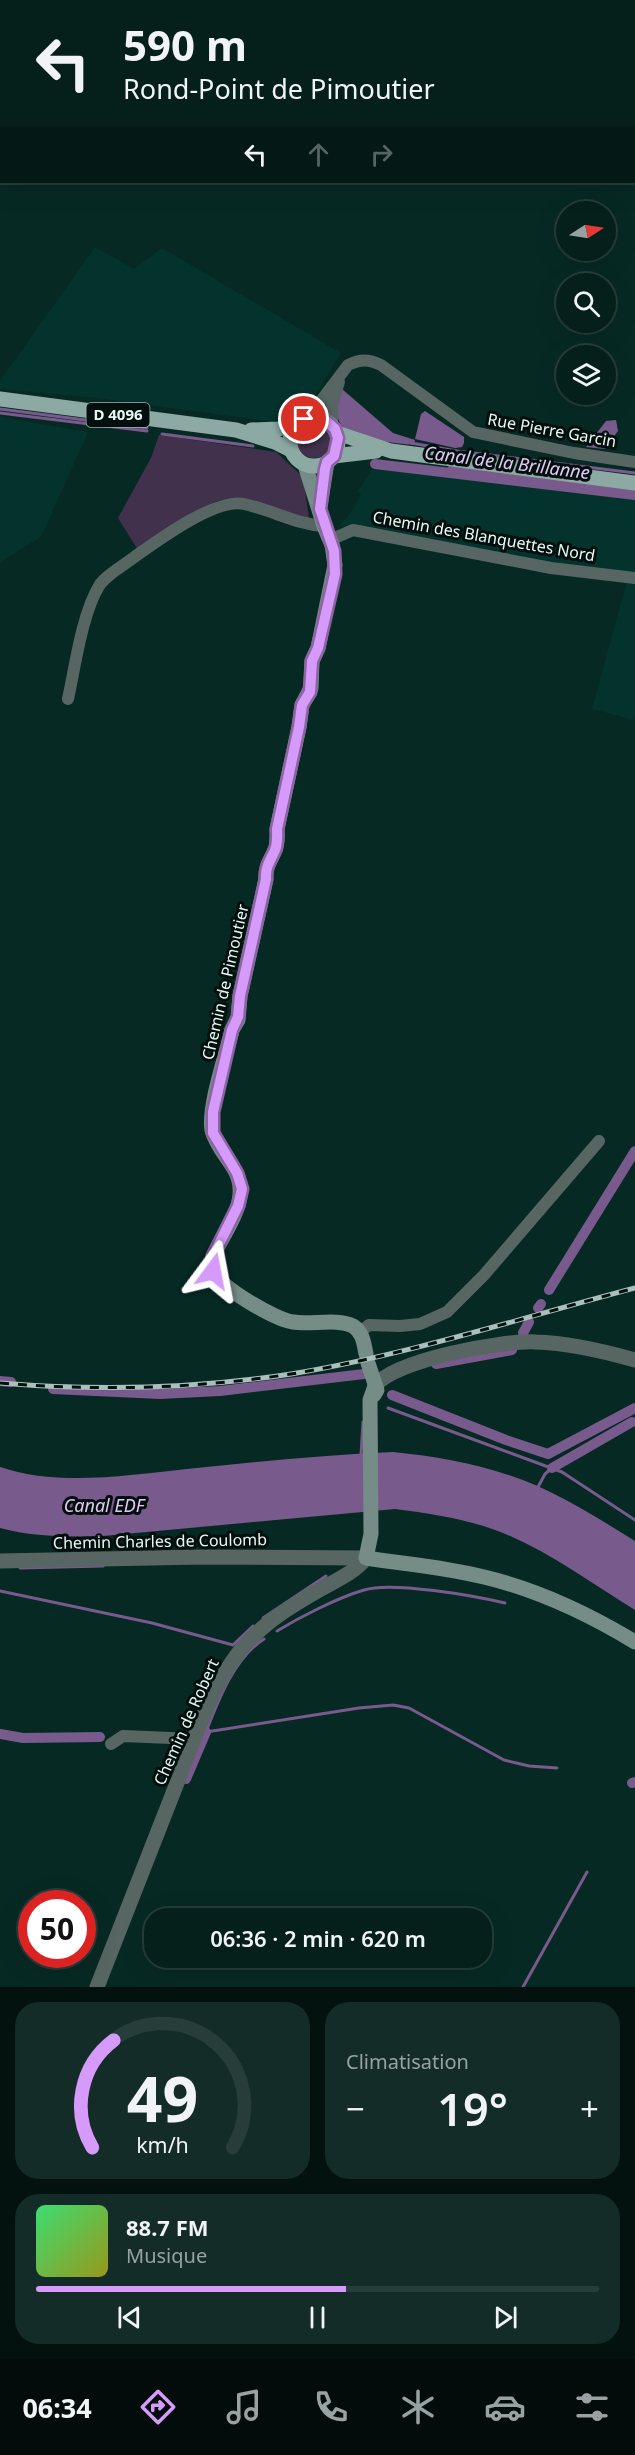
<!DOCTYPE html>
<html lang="fr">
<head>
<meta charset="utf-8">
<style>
  :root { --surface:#051f1b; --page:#132c28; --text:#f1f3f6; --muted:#97a2a3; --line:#263d3a; --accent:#d69bfa }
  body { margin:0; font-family:"Noto Sans",sans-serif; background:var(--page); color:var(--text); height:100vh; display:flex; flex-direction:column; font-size:22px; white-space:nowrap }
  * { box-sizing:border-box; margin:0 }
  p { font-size:20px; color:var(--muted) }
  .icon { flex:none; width:33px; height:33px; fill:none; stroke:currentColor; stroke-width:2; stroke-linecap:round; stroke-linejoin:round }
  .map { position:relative; height:1987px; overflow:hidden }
  .panel { display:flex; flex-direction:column; gap:15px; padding:15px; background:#03110f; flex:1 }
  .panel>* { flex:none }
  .guide { position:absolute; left:0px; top:0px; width:636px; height:183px; box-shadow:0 6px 24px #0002,0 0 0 2px var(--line); background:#051f1b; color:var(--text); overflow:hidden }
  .needle { width:39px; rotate:78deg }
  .fabs { position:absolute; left:556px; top:201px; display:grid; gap:12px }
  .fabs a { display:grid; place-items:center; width:60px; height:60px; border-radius:50%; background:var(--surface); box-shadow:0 6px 24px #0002,0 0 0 2px var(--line); font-size:30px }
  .speed { position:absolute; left:18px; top:1890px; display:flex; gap:12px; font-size:30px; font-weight:700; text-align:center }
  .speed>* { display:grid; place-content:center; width:78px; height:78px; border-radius:50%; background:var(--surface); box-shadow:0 6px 24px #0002,0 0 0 2px var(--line); line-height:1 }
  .speed .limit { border:9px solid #d22; background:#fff; color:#111 }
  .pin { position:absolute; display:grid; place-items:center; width:51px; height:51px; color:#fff; margin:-26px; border:3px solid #fff; border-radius:50%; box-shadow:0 2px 6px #0007 }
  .me { position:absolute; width:66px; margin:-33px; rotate:13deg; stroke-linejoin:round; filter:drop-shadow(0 0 4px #0008) }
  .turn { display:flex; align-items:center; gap:21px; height:126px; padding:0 24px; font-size:27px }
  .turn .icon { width:78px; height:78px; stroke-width:2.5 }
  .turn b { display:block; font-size:42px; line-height:51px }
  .lanes { display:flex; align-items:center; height:57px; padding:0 24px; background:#0003; justify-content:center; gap:30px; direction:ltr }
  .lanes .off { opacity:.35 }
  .big { font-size:45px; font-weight:600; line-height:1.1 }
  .panel .tile { flex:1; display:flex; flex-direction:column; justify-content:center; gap:9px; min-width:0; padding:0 21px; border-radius:24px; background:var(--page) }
  .panel .dial { align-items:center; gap:0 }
  .dial svg { height:156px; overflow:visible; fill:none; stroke:var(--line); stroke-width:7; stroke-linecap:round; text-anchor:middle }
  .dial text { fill:var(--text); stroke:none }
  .song { display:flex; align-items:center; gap:18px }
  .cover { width:72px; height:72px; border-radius:9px; background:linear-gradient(135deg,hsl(140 70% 55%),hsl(60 70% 35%)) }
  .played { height:6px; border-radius:3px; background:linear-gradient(90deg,var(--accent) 55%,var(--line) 55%) }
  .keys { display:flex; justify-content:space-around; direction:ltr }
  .heat { display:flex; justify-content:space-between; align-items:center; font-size:33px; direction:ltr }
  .panel .tiles { flex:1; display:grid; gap:15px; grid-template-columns:1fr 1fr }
  .tile:last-child { grid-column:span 2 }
  .trip { position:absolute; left:144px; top:1908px; width:348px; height:60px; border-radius:24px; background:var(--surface); box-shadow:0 6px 24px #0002,0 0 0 2px var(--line); font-weight:600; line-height:60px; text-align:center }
  .tabs { display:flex; height:96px; justify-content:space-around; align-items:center; background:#020c0b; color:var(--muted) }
  .tabs .icon { width:42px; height:42px }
  .tabs .active { color:var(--accent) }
  .tabs b { font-size:27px; color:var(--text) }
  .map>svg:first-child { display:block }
</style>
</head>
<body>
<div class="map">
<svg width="635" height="1987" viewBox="0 0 635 1987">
  <rect width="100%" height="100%" fill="#072924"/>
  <!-- built -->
  <g fill="#04332d">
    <path d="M 95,247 L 134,269 L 162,248 L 341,353 L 311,402 L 284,421 L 275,422 L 97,398 L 0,389 L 0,381 Z"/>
    <path d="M 0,417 L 88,432 L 41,537 L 0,562 Z"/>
    <path d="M 375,465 L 635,497 L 635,720 L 592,709 L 629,574 L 569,567 L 422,539 L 340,526 L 353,509 L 361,495 L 358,491 Z"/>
  </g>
  <!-- green -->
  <g fill="#42314d">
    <circle cx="314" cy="441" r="17"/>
    <path d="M 159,435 L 276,452 L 303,477 L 309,518 L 230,498 C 200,502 164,534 138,550 L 118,518 L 151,458 Z"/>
  </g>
  <!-- water -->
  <g fill="#795a8d">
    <path d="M 342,389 L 393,433 L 415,440 L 414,445 C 397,443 351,440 341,425 C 334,414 338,401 342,389 Z"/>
    <path d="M 425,411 L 464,437 L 464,443 L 462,447 L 455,448 L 415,439 L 421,414 Z"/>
    <path d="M 616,420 L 618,431 L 605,449 L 586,447 L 606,421 Z"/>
    <path d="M 393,1452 C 453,1458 511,1470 564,1499 C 589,1512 612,1527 635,1541 L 635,1610 C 592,1584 550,1552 503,1533 C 469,1519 432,1514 395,1509 L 103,1536 C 68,1537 34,1537 0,1528 L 0,1467 C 59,1487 127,1475 187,1469 C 256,1462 324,1455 393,1452 Z"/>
  </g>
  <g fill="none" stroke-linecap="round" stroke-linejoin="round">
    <!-- stream -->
    <g stroke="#795a8d" stroke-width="3">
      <path d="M 0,409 L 147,428"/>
      <path d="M 0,413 L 147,431"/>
      <path d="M 162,434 L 253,446"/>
      <path d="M 411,443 L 457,451 L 635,473"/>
      <path d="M 447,472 L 450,467 L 635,491"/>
      <path d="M 388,1408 L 562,1472 L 635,1520"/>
      <path d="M 361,1455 L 363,1422"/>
      <path d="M 538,1487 L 545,1474 L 552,1468"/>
      <path d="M 20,1568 L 103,1566"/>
      <path d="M 0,1591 L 152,1623 L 233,1645 L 253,1626"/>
      <path d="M 263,1618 L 326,1576"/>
      <path d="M 277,1631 C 300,1617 337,1598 364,1590 C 392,1581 475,1596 505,1603"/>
      <path d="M 206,1732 L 359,1708 L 393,1705 L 409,1708 L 504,1760 L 529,1766 L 557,1768"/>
      <path d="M 206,1732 C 218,1701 234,1658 264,1639"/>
      <path d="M 523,1987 L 587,1872"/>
    </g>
    <!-- canal -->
    <g stroke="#795a8d" stroke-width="10">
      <path d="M 375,464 L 635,495"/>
      <path d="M 549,1290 L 635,1151"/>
      <path d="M 538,1308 L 541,1304"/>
      <path d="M 523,1333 L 529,1322"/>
      <path d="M 436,1364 L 512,1350"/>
      <path d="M 0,1381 L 11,1382"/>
      <path d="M 53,1389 L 160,1394 L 220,1391 L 364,1374"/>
      <path d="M 392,1395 L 506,1440 L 548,1454 L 635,1408"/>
      <path d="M 552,1468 L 632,1422"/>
      <path d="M 0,1734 L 23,1738 L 100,1737"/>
      <path d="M 186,1779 L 206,1732"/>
      <path d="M 632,1783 L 635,1782"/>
    </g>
    <!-- minor -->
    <g stroke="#586663" stroke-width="12">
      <path d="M 308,418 L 348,365 C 360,359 369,359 381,365 L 473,432 L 574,453 L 635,462"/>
      <path d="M 332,425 L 332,404 L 339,382"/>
      <path d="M 330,540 L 353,530 L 551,568 L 635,578"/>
      <path d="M 68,699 C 75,667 82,614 99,586 C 103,579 110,575 116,570 C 144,551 212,497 244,504 C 272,510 295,524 324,526"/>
      <path d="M 360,1332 L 369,1325 L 400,1326 L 420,1324 L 447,1312 L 484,1275 L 599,1141"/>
      <path d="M 111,1744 L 123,1736 L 195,1739"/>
    </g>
    <!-- tertiary -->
    <g stroke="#586663" stroke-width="15">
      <path d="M 375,1386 C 394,1360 503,1340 536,1342 C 569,1343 603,1351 635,1360"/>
      <path d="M 0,1561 L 201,1557 L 366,1558"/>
      <path d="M 97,1987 C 123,1921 149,1854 175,1788 C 193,1743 209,1691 239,1652 C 261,1624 291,1606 321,1589 C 337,1580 355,1572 366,1558"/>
    </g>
    <!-- secondary -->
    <g stroke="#758c87" stroke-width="15">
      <path d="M 305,465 L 324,526 L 332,545 L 335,565 L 318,648 L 312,661 L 311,688 L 302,705 L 299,727 L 277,829 C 277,835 278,843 275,850 C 271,860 265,866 266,879 L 240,996 L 238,1020 L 232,1030 C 226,1055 208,1107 212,1130 C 215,1143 226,1156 233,1167 C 253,1198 227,1226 213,1256 C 212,1261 211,1265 212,1270 C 217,1286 276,1320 293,1322 C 311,1325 337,1318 353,1326 C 363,1332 364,1344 366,1354"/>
      <path d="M 321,500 L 327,462"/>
      <path d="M 368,1363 L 377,1390 L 374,1395"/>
      <path d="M 375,1386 L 370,1400 L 371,1534 L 366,1558 C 405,1564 445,1567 484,1577 C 539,1590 587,1613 635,1642"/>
    </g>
    <!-- primary -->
    <g stroke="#8ca9a3" stroke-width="15">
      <path d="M 0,399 L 236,430 L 275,442 L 291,450"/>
      <circle cx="314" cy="442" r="24"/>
      <path d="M 251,430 L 278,429 L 296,425"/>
      <path d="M 337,433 L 391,451 L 635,483"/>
      <path d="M 334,456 L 376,451"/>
    </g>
    <defs>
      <path id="rail" d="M 0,1383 C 97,1391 194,1389 291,1374 C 407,1355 521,1318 635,1288"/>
    </defs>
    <!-- rail casing -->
    <use href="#rail" stroke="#aac0bc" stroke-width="5"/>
    <!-- rail -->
    <use href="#rail" stroke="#030f0c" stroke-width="3" stroke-dasharray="9" stroke-linecap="butt"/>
  </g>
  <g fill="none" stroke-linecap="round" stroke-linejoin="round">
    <defs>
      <path id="route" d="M 213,1271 L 213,1256 L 238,1206 L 242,1189 L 237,1173 L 213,1133 L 213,1112 L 232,1030 L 238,1017 L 240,996 L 266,879 C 265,866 271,860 275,850 C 278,843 277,835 277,829 L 299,727 L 302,705 L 310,692 L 312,661 L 318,648 L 335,574 L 334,551 L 320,509 L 325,469 L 327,462 L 334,456 L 338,438 L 335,429 L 325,420 L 313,417 L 304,419"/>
    </defs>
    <!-- route casing -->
    <use href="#route" stroke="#8b65a2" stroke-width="15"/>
    <!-- route -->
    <use href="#route" stroke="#d69bfa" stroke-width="10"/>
  </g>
  <g text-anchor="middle" stroke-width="6" stroke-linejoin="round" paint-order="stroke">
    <!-- shield labels -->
    <rect fill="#030f0c" stroke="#a3b3af" stroke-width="1.5" x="86.5" y="403" width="63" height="24" rx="4.5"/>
    <g font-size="15" font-weight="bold" fill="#e7f9f5">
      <text x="118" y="420">D 4096</text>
    </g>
    <!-- street labels -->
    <g font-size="16" fill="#e7f9f5" stroke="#030f0c">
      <text transform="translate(552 430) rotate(10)" y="6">Rue Pierre Garcin</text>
      <text transform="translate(484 536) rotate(10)" y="6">Chemin des Blanquettes Nord</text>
      <text transform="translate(225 982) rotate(-77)" y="6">Chemin de Pimoutier</text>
      <text transform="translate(160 1541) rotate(-1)" y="6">Chemin Charles de Coulomb</text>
      <text transform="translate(186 1722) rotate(-66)" y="6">Chemin de Robert</text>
    </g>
    <!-- water labels -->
    <g font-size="18" font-style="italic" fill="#e4c8f6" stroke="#030f0c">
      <text transform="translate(507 463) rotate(7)" y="6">Canal de la Brillanne</text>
      <text x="104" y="1512">Canal EDF</text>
    </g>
  </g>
</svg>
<div class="fabs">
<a><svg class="needle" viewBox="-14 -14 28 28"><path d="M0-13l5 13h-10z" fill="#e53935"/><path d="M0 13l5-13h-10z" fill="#97a2a3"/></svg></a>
<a><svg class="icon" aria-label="search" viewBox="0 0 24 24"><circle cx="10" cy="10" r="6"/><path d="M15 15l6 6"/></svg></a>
<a><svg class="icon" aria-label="layers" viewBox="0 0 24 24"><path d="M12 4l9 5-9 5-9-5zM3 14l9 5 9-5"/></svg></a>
</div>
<div class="speed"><div class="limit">50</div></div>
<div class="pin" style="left:304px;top:419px;background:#d93025"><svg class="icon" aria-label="arrive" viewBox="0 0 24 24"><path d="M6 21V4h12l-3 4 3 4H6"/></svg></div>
<svg class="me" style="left:213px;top:1271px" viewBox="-20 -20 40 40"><path d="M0-17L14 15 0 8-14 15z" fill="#d69bfa" stroke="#fff" stroke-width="4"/></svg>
<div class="trip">06:36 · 2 min · 620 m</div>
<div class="guide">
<div class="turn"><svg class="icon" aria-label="left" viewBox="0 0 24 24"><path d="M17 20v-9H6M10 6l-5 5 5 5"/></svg><div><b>590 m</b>Rond-Point de Pimoutier</div></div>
<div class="lanes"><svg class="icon" aria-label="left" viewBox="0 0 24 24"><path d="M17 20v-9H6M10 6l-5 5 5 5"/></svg><svg class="icon off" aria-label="ahead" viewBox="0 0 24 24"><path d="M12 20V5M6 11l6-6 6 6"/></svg><svg class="icon off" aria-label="right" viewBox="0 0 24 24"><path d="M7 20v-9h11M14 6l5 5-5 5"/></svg></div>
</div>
</div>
<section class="panel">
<div class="tiles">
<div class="tile dial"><svg viewBox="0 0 100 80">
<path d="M14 69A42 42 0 1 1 86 69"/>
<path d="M14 69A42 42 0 0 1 25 14" stroke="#d69bfa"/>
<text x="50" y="56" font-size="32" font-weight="700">49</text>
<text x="50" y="72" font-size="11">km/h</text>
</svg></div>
<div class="tile"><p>Climatisation</p>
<div class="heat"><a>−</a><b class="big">19°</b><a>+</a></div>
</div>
<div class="tile">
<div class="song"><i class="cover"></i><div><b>88.7 FM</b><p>Musique</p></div></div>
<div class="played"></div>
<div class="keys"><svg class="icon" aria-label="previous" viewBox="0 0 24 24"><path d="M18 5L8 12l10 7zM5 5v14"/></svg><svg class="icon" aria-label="pause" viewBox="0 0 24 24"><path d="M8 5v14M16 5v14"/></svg><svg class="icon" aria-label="next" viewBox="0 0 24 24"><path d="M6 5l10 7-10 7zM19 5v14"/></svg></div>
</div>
</div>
</section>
<nav class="tabs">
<b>06:34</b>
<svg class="icon active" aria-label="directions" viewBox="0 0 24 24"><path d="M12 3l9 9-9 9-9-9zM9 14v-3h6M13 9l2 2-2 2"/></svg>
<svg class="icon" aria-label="music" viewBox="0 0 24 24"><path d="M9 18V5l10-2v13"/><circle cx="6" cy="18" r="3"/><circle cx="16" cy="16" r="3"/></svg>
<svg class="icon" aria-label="phone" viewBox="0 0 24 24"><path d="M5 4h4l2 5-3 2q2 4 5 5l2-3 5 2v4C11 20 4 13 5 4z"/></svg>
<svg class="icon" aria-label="climate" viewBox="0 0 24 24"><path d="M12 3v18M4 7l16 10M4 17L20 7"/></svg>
<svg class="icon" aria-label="car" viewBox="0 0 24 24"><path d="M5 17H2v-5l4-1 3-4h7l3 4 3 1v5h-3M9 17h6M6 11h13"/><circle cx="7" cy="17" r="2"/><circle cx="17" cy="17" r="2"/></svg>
<svg class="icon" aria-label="filters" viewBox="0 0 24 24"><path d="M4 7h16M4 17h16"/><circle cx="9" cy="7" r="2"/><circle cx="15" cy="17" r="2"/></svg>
</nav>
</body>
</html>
